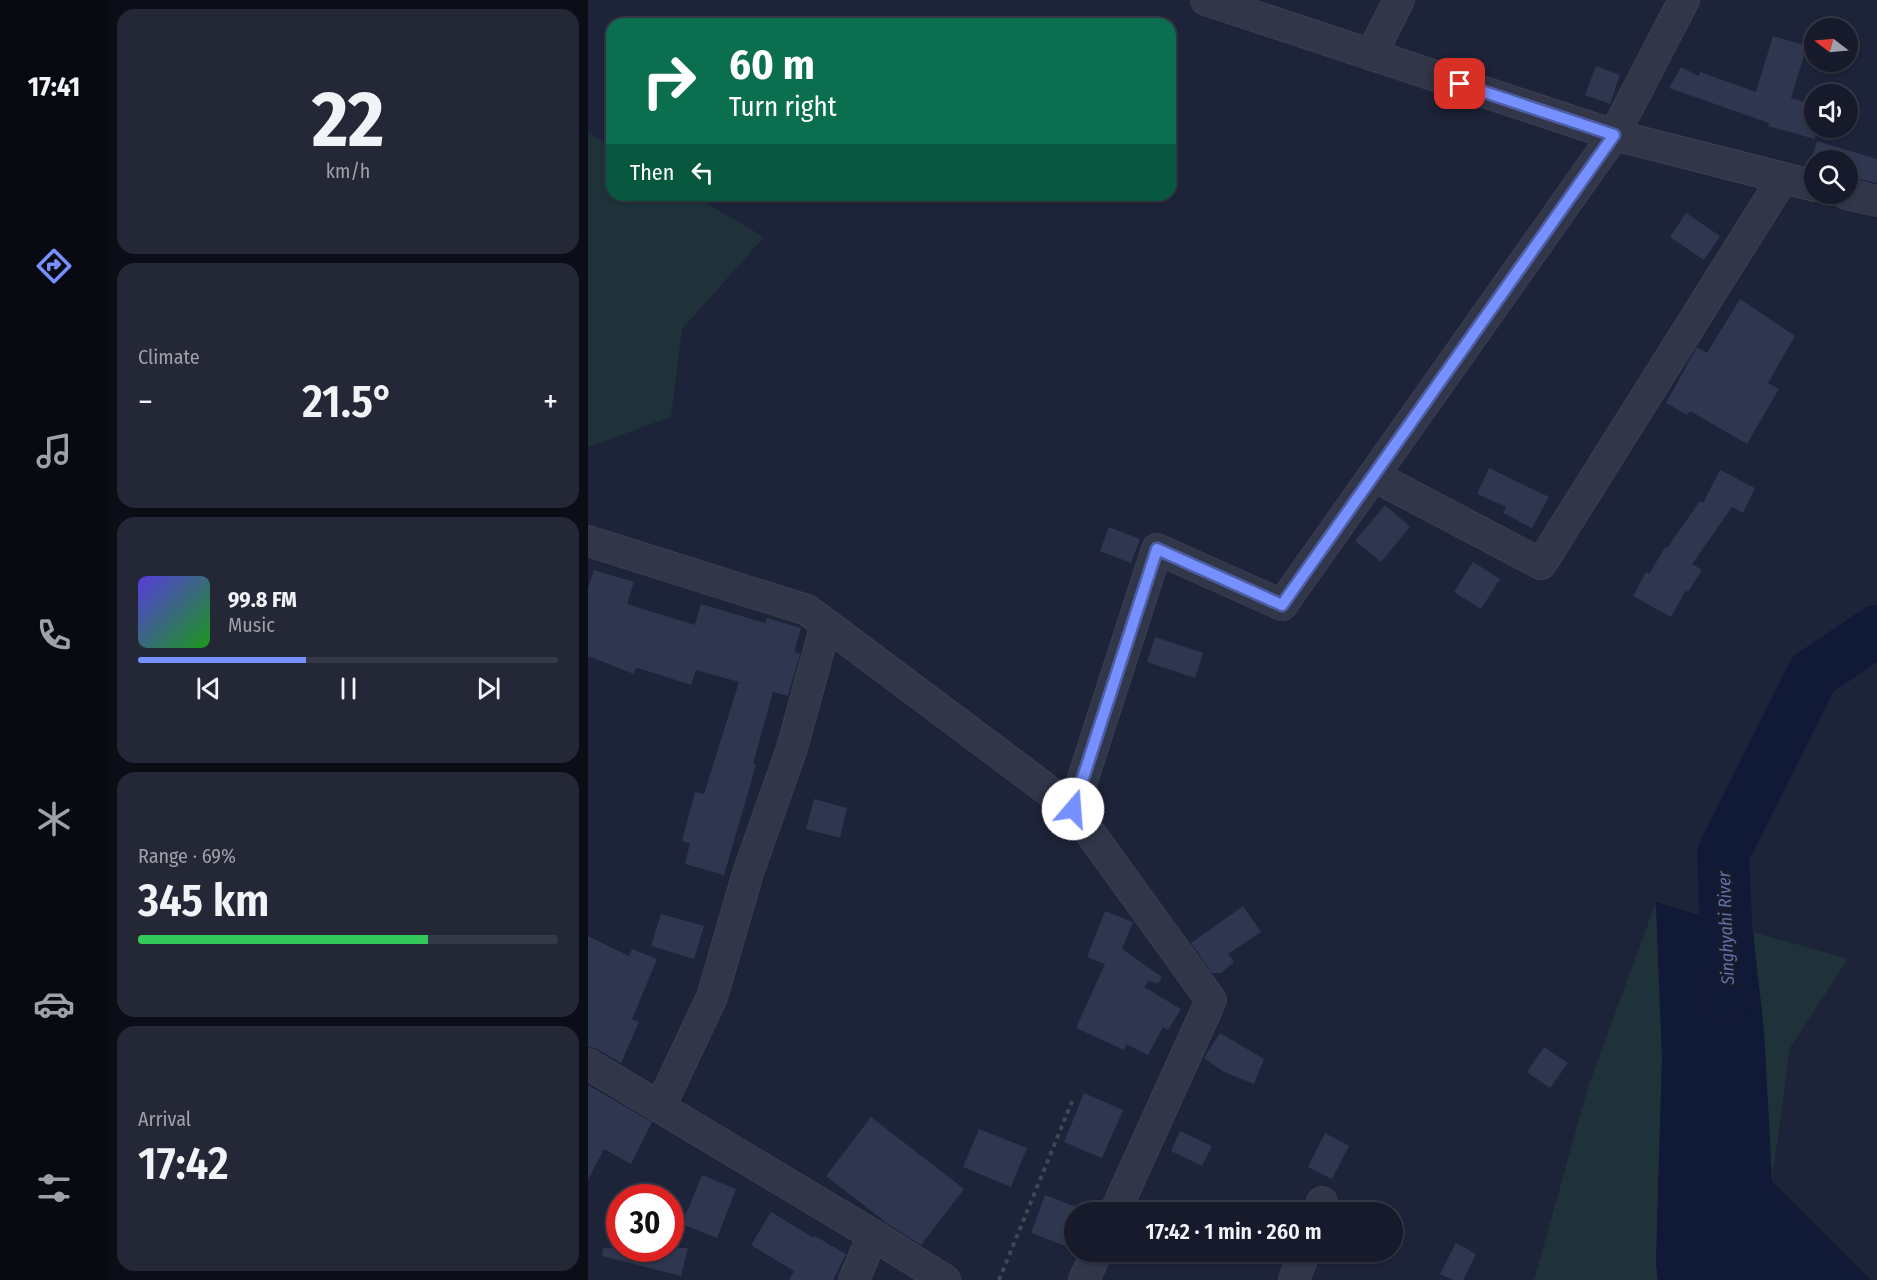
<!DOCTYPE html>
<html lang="en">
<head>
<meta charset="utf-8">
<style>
  :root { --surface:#161a2a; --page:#232736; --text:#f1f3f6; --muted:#9ea1a8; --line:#353847; --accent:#7691ff }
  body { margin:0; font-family:"Fira Sans Condensed",sans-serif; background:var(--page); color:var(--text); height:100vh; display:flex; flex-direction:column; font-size:22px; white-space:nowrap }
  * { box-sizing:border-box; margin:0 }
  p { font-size:20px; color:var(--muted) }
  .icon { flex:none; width:33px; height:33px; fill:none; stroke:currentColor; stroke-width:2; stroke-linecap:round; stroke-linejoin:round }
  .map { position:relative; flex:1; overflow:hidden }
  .panel { display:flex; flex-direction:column; gap:9px; padding:9px; background:#0c0e17; width:480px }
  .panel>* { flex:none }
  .hud { position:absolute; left:18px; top:18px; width:570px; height:183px; border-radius:18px; box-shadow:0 2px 4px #0004,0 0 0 2px var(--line); background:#0b6e4f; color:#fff; overflow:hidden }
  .needle { width:39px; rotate:286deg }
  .fabs { position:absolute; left:1216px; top:18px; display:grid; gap:12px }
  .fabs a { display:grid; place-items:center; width:54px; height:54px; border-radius:50%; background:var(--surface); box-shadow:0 2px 4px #0004,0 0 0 2px var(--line); font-size:30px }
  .speed { position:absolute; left:18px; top:1184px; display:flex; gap:12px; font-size:30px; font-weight:700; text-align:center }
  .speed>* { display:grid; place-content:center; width:78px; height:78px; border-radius:50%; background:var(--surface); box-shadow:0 2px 4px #0004,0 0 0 2px var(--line); line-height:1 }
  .speed .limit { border:9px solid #d22; background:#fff; color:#111 }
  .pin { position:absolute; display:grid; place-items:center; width:51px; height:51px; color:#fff; margin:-26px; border-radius:12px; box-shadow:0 3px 9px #0006 }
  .me { position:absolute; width:66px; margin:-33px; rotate:18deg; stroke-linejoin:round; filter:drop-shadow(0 0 4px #0008) }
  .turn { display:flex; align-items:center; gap:21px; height:126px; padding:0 24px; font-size:27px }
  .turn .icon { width:78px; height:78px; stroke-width:2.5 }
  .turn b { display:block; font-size:42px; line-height:51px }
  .then { display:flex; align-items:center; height:57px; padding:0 24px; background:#0003; gap:12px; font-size:22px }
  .big { font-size:45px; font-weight:600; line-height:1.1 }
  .panel .tile { flex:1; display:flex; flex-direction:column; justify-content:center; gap:9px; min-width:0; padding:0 21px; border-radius:18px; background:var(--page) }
  .panel .dial { align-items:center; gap:0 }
  .dial b { font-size:78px; line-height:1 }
  .song { display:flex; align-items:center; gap:18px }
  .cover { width:72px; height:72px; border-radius:9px; background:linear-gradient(135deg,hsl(250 70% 55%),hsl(120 70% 35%)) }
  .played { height:6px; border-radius:3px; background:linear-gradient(90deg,var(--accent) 40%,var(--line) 40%) }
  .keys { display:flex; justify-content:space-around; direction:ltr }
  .heat { display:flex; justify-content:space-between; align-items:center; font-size:33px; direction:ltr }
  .charge { height:9px; border-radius:4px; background:linear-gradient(90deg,#34c759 69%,var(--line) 0) }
  .trip { position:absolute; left:476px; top:1202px; width:339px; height:60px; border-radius:30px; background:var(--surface); box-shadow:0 2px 4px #0004,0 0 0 2px var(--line); font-weight:600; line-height:60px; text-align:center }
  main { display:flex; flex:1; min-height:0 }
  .tab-bar { display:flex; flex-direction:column; width:108px; justify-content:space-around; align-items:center; background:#090a11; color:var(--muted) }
  .tab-bar .icon { width:42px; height:42px }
  .tab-bar .selected { color:var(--accent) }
  .tab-bar b { font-size:27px; color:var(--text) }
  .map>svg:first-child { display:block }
</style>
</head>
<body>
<main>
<nav class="tab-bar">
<b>17:41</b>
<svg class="icon selected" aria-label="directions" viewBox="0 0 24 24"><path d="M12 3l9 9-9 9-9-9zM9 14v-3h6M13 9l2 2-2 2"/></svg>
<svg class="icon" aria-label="music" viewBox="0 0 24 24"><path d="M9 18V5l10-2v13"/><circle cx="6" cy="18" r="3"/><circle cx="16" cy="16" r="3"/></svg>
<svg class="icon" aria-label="phone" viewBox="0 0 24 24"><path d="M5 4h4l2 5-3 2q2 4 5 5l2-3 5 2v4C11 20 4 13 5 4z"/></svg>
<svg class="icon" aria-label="climate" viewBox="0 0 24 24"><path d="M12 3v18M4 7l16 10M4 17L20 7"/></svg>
<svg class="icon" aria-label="car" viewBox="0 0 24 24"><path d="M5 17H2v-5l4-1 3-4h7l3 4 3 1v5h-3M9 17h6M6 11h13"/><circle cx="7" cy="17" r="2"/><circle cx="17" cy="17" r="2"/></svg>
<svg class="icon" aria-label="filters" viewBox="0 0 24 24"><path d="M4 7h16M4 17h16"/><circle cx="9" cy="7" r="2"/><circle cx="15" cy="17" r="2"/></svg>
</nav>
<section class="panel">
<div class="tile dial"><b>22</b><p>km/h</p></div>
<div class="tile"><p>Climate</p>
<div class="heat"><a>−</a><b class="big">21.5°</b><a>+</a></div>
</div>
<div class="tile">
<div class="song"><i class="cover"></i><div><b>99.8 FM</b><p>Music</p></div></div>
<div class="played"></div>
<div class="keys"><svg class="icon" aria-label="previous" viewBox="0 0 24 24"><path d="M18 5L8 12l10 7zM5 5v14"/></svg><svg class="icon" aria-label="pause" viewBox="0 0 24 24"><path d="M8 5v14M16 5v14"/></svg><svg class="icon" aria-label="next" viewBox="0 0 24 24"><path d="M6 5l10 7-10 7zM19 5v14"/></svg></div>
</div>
<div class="tile"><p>Range · 69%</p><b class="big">345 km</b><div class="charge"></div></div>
<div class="tile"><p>Arrival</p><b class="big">17:42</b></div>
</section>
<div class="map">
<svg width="1289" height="1280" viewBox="0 0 1289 1280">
  <rect width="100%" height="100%" fill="#1d2338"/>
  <!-- green -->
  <g fill="#1f3139">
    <path d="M 0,133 L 24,147 L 24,195 L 105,195 L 176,237 L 94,329 L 83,417 L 0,447 Z"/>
    <path d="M 1068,902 L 1074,1058 L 1068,1263 L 1070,1280 L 946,1280 L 1001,1084 Z"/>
    <path d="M 1165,932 L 1260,959 L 1202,1048 L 1184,1181 L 1176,1032 Z"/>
  </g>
  <!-- water -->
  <path fill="#101936" d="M 1068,902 L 1165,932 L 1176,1032 L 1184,1181 L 1283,1280 L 1070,1280 L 1068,1263 L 1074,1058 Z"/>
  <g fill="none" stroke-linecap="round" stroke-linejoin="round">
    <!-- river -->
    <path stroke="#101936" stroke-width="52" d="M 1141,994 L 1135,854 L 1225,674 L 1289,631"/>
  </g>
  <!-- building -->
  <g fill="#2f364f">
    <path d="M 1185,36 L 1219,46 L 1203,98 L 1227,105 L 1227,139 L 1180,126 L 1181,123 L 1081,88 L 1093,67 L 1111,76 L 1112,72 L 1168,92 Z"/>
    <path d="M 1008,66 L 1032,75 L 1022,104 L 997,95 Z"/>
    <path d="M 1229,141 L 1289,159 L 1289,183 L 1260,177 L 1260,160 L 1227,160 L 1227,168 L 1221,167 Z"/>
    <path d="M 1098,213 L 1132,236 L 1116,260 L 1082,237 Z"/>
    <path d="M 1152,299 L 1207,336 L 1180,383 L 1191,389 L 1159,444 L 1102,411 L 1099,415 L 1078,403 L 1109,347 L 1119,353 Z"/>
    <path d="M 901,468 L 961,497 L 944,528 L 915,513 L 918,507 L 889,494 Z"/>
    <path d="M 1132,470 L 1167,488 L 1155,513 L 1144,507 L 1104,564 L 1114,570 L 1100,592 L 1098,590 L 1083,617 L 1045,596 L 1058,572 L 1061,574 L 1077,547 L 1079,548 L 1112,501 L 1115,503 Z"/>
    <path d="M 797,505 L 822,527 L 793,562 L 767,541 Z"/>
    <path d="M 521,527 L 552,539 L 543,563 L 512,551 Z"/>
    <path d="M 885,562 L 912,579 L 893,609 L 866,592 Z"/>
    <path d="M 6,570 L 46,582 L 39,604 L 107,625 L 113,604 L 177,623 L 179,618 L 213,628 L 206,652 L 212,654 L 200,696 L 185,692 L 165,764 L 168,765 L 136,875 L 97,864 L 102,843 L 94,841 L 107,792 L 116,794 L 151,682 L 108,670 L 103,685 L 53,669 L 48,668 L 46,674 L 0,656 L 0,588 Z"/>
    <path d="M 567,637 L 615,653 L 607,678 L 559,662 Z"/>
    <path d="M 226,799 L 259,808 L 252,838 L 218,829 Z"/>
    <path d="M 655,906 L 673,932 L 640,954 L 646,962 L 633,973 L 624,973 L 603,943 Z"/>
    <path d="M 517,911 L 545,922 L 534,949 L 574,977 L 570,984 L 561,981 L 556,987 L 593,1009 L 580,1030 L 575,1027 L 560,1055 L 538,1044 L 536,1050 L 488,1028 L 517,964 L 499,957 Z"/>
    <path d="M 73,914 L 116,926 L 106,959 L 63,946 Z"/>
    <path d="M 0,936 L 41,956 L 44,949 L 69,959 L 44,1019 L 51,1022 L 33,1063 L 9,1049 L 0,1047 Z"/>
    <path d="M 632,1033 L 676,1059 L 666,1084 L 636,1072 L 616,1058 Z"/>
    <path d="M 956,1047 L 980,1063 L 962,1088 L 939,1072 Z"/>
    <path d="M 0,1085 L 64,1122 L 43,1164 L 16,1149 L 0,1180 Z"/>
    <path d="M 496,1093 L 535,1110 L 514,1158 L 476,1142 Z"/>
    <path d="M 283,1117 L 376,1189 L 333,1245 L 300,1224 L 238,1176 Z"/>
    <path d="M 391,1129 L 439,1148 L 423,1187 L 375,1167 Z"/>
    <path d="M 592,1131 L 624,1146 L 614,1166 L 583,1151 Z"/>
    <path d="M 737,1133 L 761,1146 L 744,1179 L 720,1167 Z"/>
    <path d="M 114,1175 L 148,1189 L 129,1238 L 94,1224 Z"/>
    <path d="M 457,1195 L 486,1206 L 486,1249 L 443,1233 Z"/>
    <path d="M 183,1212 L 226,1238 L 227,1236 L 258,1254 L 245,1280 L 201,1280 L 206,1271 L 163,1245 Z"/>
    <path d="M 868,1243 L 888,1254 L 875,1280 L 865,1280 L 852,1274 Z"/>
    <path d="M 15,1248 L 100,1248 L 93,1276 L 14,1256 Z"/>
  </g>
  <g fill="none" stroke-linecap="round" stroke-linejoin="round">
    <defs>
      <g id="street">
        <path d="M 618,0 L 1026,135 L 1227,186"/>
        <path d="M 783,55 L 811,0"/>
        <path d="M 1258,194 L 1289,201"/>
        <path d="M 786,476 L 953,564 L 1195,178"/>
        <path d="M 0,541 L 219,610 L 238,624 L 485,809 L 623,1000 L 527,1212"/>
        <path d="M 485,809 L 569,549 L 694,605 L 1026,135 L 1096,0"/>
        <path d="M 0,1064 L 285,1235 L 357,1280"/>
        <path d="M 72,1107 L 124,997 L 160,873 L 204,748 L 238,624"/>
        <path d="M 731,1212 L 734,1202"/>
        <path d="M 266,1280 L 285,1235"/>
        <path d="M 496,1280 L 509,1251"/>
        <path d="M 706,1280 L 717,1251"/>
      </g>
    </defs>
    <!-- street casing -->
    <use href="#street" stroke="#3a3f52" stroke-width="32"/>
    <!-- path -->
    <path stroke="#374b52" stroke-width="4" stroke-dasharray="4.5 4.5" stroke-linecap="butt" d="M 411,1280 L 485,1099"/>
    <!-- street -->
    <use href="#street" stroke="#313648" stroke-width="30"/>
  </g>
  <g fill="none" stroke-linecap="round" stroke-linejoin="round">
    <defs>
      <path id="route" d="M 485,809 L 569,549 L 694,605 L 1026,135 L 872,84"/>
    </defs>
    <!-- route casing -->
    <use href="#route" stroke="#4d5ea6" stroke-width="15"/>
    <!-- route -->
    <use href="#route" stroke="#7691ff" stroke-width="10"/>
  </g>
  <g text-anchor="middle" stroke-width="6" stroke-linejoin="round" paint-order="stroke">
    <!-- water labels -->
    <g font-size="18" font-style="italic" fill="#5f71a9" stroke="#171b2c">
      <text transform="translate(1138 928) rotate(-92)" y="6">Singhyahi River</text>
    </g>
  </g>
</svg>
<div class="fabs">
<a><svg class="needle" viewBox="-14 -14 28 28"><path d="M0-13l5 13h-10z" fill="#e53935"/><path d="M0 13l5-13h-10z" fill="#9ea1a8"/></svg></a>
<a><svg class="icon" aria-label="sound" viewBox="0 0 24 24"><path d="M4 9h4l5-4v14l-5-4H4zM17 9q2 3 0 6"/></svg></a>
<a><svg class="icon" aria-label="search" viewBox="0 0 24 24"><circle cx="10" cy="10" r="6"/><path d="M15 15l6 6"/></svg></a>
</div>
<div class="speed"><div class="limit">30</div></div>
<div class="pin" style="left:872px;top:84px;background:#d93025"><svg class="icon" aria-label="arrive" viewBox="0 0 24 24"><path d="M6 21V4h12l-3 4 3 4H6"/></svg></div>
<svg class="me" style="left:485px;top:809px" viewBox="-20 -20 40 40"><circle r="19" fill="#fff"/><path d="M0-13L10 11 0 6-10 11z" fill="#7691ff"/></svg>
<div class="trip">17:42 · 1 min · 260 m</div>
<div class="hud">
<div class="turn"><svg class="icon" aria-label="right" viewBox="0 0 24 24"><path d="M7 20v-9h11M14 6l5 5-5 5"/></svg><div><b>60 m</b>Turn right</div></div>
<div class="then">Then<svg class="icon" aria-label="left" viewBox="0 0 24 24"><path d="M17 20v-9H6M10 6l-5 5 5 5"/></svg></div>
</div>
</div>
</main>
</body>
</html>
